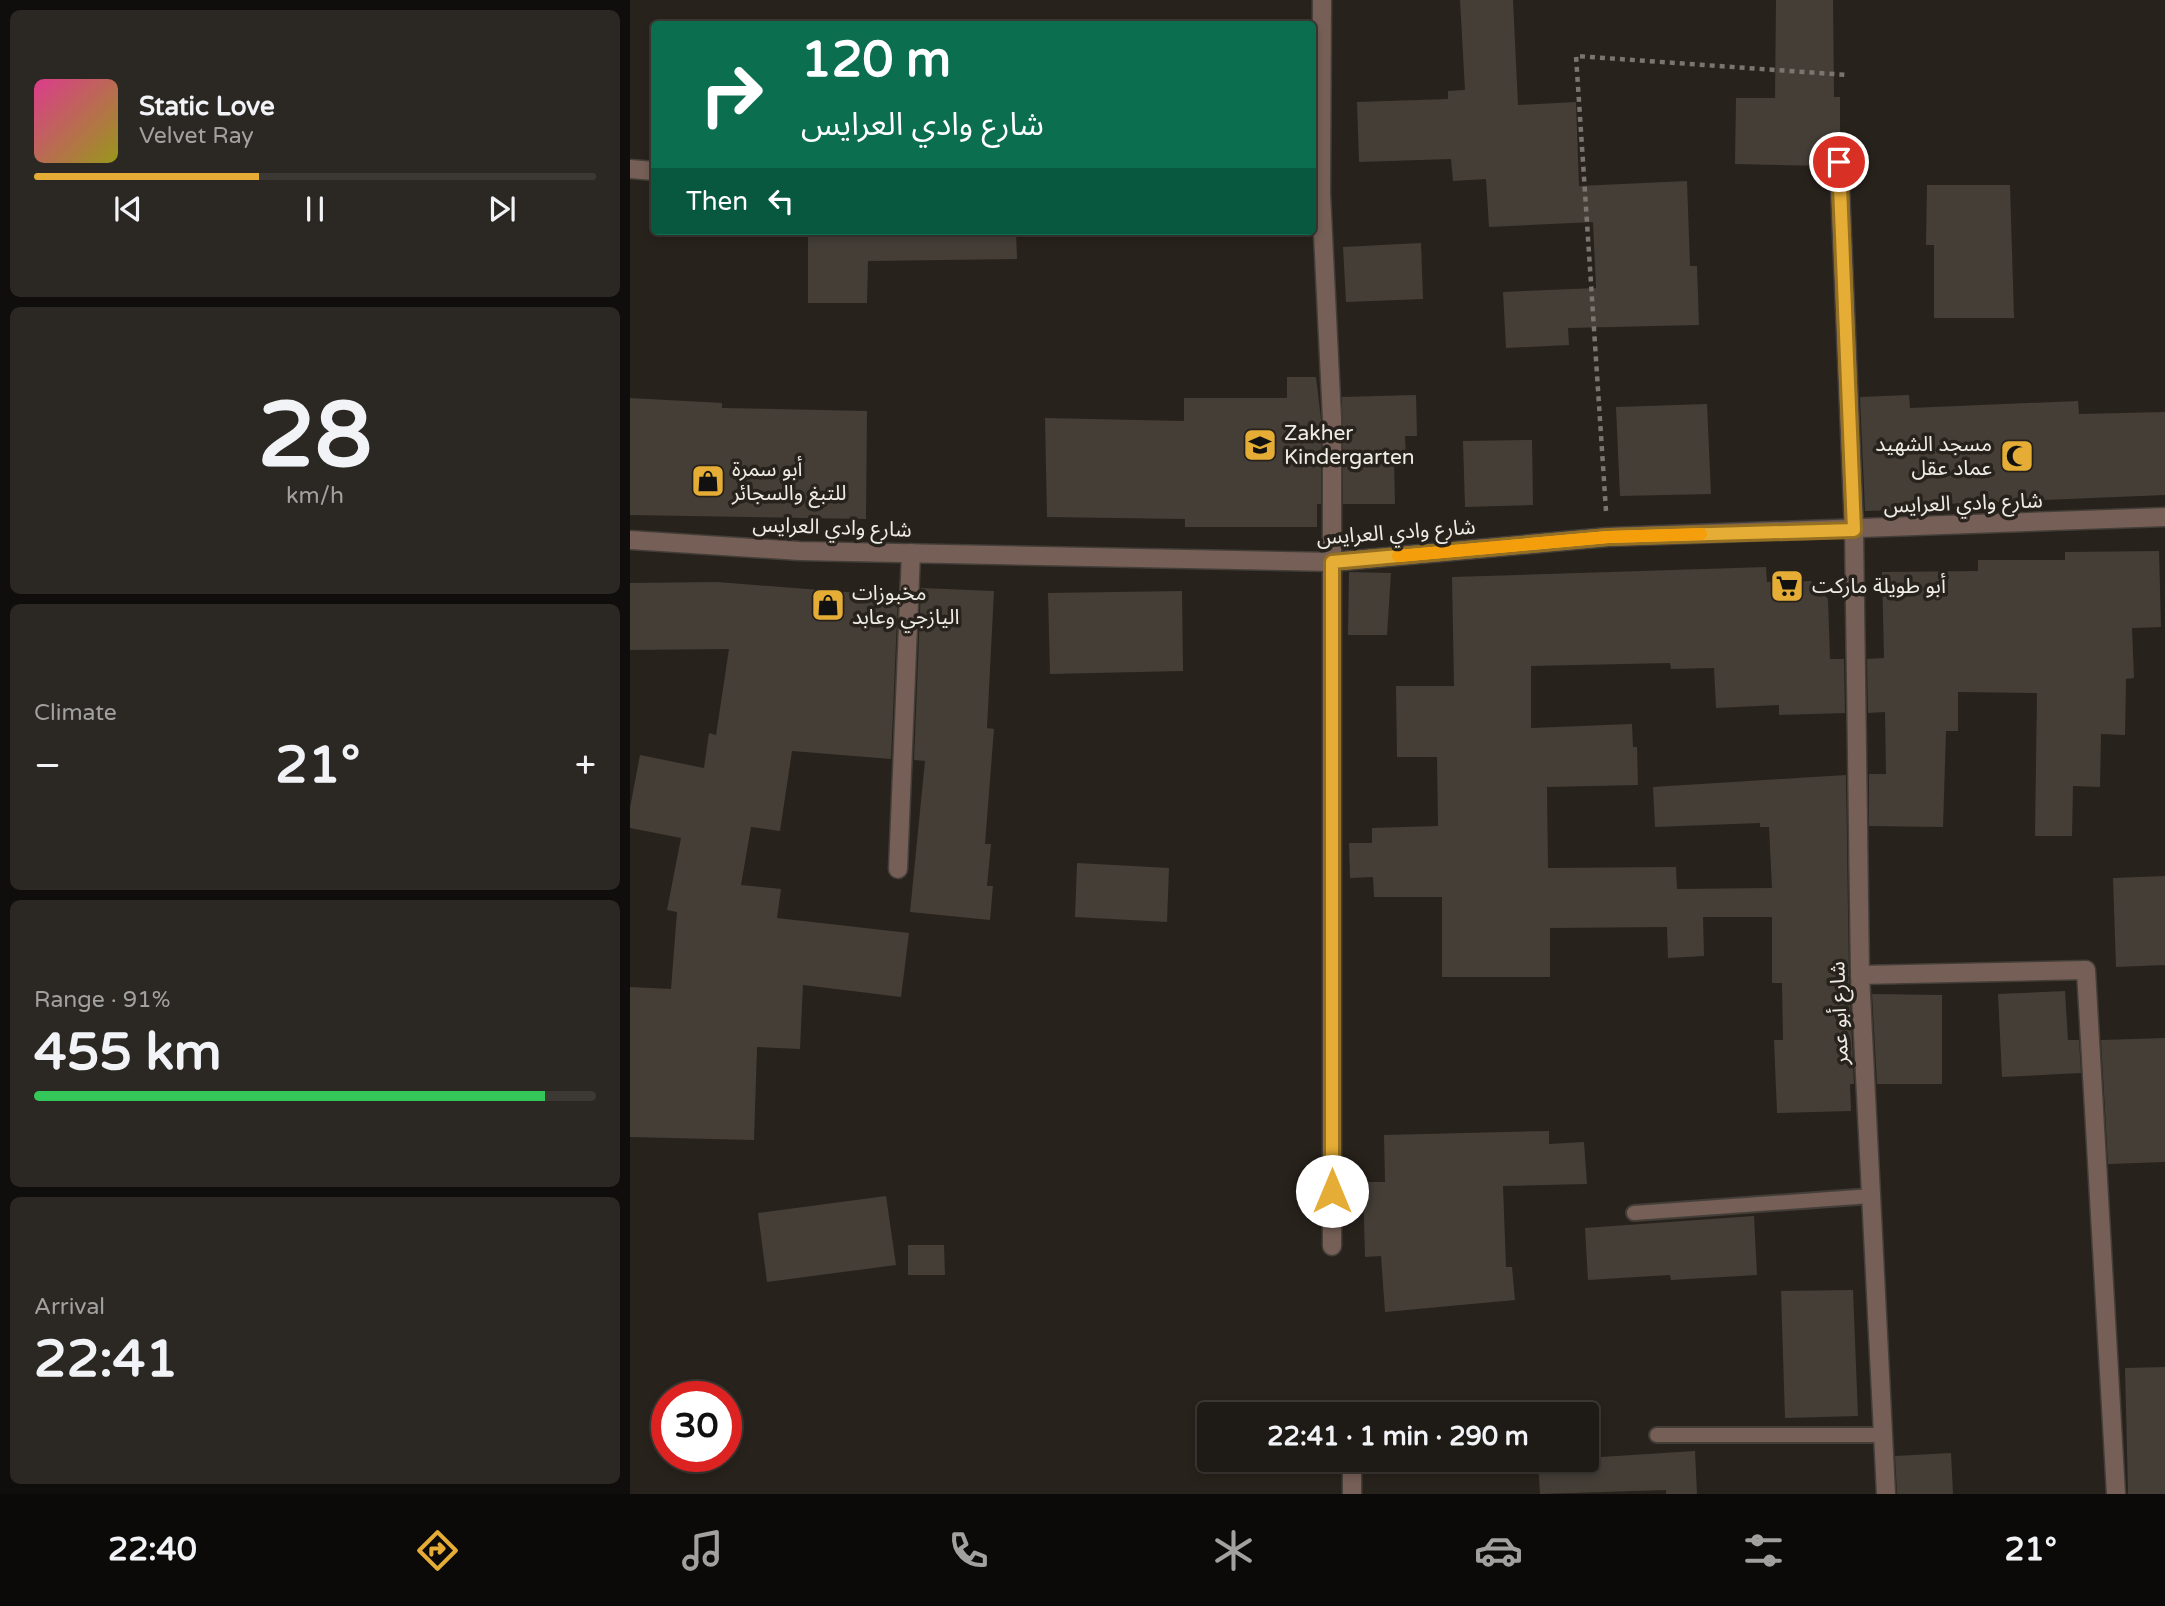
<!DOCTYPE html>
<html lang="en">
<head>
<meta charset="utf-8">
<style>
  :root { --surface:#1e1a15; --page:#2b2722; --text:#f1f3f6; --muted:#a1a1a0; --line:#3c3834; --accent:#e5ad35 }
  body { margin:0; font-family:"Varela Round","Noto Sans Arabic",sans-serif; background:var(--page); color:var(--text); height:100vh; display:flex; flex-direction:column; font-size:26px; white-space:nowrap }
  * { box-sizing:border-box; margin:0 }
  p { font-size:23px; color:var(--muted) }
  .icon { flex:none; width:38px; height:38px; fill:none; stroke:currentColor; stroke-width:2; stroke-linecap:round; stroke-linejoin:round }
  .map { position:relative; flex:1; overflow:hidden }
  .sheet { display:flex; flex-direction:column; gap:10px; padding:10px; background:#100e0c; width:630px }
  .sheet>* { flex:none }
  .top-card { position:absolute; left:21px; top:21px; width:665px; height:214px; border-radius:7px; box-shadow:0 4px 10px #0003,0 0 0 2px var(--line); background:#0b6e4f; color:#fff; overflow:hidden }
  .speed { position:absolute; left:21px; top:1381px; display:flex; gap:14px; font-size:35px; font-weight:700; text-align:center }
  .speed>* { display:grid; place-content:center; width:91px; height:91px; border-radius:50%; background:var(--surface); box-shadow:0 4px 10px #0003,0 0 0 2px var(--line); line-height:1 }
  .speed .limit { border:10px solid #d22; background:#fff; color:#111 }
  .pin { position:absolute; display:grid; place-items:center; width:60px; height:60px; color:#fff; margin:-30px; border:4px solid #fff; border-radius:50%; box-shadow:0 2px 7px #0007 }
  .me { position:absolute; width:77px; margin:-38px; rotate:0deg; stroke-linejoin:round; filter:drop-shadow(0 0 5px #0008) }
  .turn { display:flex; align-items:center; gap:24px; height:147px; padding:0 35px; font-size:32px }
  .turn .icon { width:91px; height:91px; stroke-width:2.5 }
  .turn b { display:block; font-size:49px; line-height:60px }
  .then { display:flex; align-items:center; height:66px; padding:0 35px; background:#0003; gap:14px; font-size:26px }
  .big { font-size:52px; font-weight:800; line-height:1.1 }
  .sheet .card { flex:1; display:flex; flex-direction:column; justify-content:center; gap:10px; min-width:0; padding:0 24px; border-radius:10px; background:var(--page) }
  .sheet .dial { align-items:center; gap:0 }
  .dial b { font-size:91px; line-height:1 }
  .song { display:flex; align-items:center; gap:21px }
  .cover { width:84px; height:84px; border-radius:10px; background:linear-gradient(135deg,hsl(330 70% 55%),hsl(60 70% 35%)) }
  .played { height:7px; border-radius:4px; background:linear-gradient(90deg,var(--accent) 40%,var(--line) 40%) }
  .keys { display:flex; justify-content:space-around; direction:ltr }
  .heat { display:flex; justify-content:space-between; align-items:center; font-size:38px; direction:ltr }
  .charge { height:10px; border-radius:5px; background:linear-gradient(90deg,#34c759 91%,var(--line) 0) }
  .trip { position:absolute; left:567px; top:1402px; width:402px; height:70px; border-radius:7px; background:var(--surface); box-shadow:0 4px 10px #0003,0 0 0 2px var(--line); font-weight:800; line-height:70px; text-align:center }
  .dock { display:flex; height:112px; justify-content:space-around; align-items:center; background:#0c0a08; color:var(--muted) }
  .dock .icon { width:49px; height:49px }
  .dock .active { color:var(--accent) }
  .dock b { font-size:32px; color:var(--text) }
  main { display:flex; flex:1; min-height:0 }
  .map>svg:first-child { display:block }
</style>
</head>
<body>
<main>
<section class="sheet">
<div class="card">
<div class="song"><i class="cover"></i><div><b>Static Love</b><p>Velvet Ray</p></div></div>
<div class="played"></div>
<div class="keys"><svg class="icon" aria-label="previous" viewBox="0 0 24 24"><path d="M18 5L8 12l10 7zM5 5v14"/></svg><svg class="icon" aria-label="pause" viewBox="0 0 24 24"><path d="M8 5v14M16 5v14"/></svg><svg class="icon" aria-label="next" viewBox="0 0 24 24"><path d="M6 5l10 7-10 7zM19 5v14"/></svg></div>
</div>
<div class="card dial"><b>28</b><p>km/h</p></div>
<div class="card"><p>Climate</p>
<div class="heat"><a>−</a><b class="big">21°</b><a>+</a></div>
</div>
<div class="card"><p>Range · 91%</p><b class="big">455 km</b><div class="charge"></div></div>
<div class="card"><p>Arrival</p><b class="big">22:41</b></div>
</section>
<div class="map">
<svg width="1535" height="1494" viewBox="0 0 1535 1494">
  <rect width="100%" height="100%" fill="#28221c"/>
  <!-- building -->
  <g fill="#443e37">
    <path d="M 830,0 L 883,0 L 888,105 L 946,102 L 949,186 L 1057,181 L 1060,266 L 1067,266 L 1069,325 L 938,328 L 939,345 L 876,348 L 873,292 L 966,288 L 963,222 L 859,227 L 856,179 L 823,181 L 821,159 L 729,162 L 727,102 L 818,99 L 818,91 L 835,90 Z"/>
    <path d="M 1146,0 L 1203,0 L 1204,97 L 1210,97 L 1210,137 L 1196,137 L 1196,166 L 1105,164 L 1106,98 L 1145,98 Z"/>
    <path d="M 1297,185 L 1380,185 L 1384,318 L 1304,318 L 1304,245 L 1296,245 Z"/>
    <path d="M 178,231 L 386,231 L 387,259 L 238,261 L 237,303 L 178,303 Z"/>
    <path d="M 791,243 L 793,299 L 716,302 L 713,247 Z"/>
    <path d="M 657,377 L 686,377 L 691,419 L 691,504 L 687,504 L 687,527 L 555,527 L 555,519 L 417,517 L 415,418 L 554,421 L 554,398 L 657,398 Z"/>
    <path d="M 786,395 L 787,436 L 775,436 L 776,458 L 764,458 L 765,504 L 713,504 L 712,397 Z"/>
    <path d="M 1279,395 L 1280,408 L 1448,401 L 1449,414 L 1535,412 L 1535,495 L 1270,506 L 1270,510 L 1235,511 L 1230,397 Z"/>
    <path d="M 0,398 L 92,403 L 92,408 L 237,411 L 236,519 L 0,515 Z"/>
    <path d="M 1077,404 L 1081,494 L 990,496 L 986,407 Z"/>
    <path d="M 902,440 L 903,505 L 835,507 L 833,441 Z"/>
    <path d="M 1529,551 L 1531,627 L 1502,628 L 1504,678 L 1496,679 L 1495,735 L 1471,734 L 1470,787 L 1443,786 L 1442,836 L 1405,836 L 1407,693 L 1328,692 L 1328,731 L 1316,731 L 1313,827 L 1239,826 L 1239,774 L 1256,774 L 1255,712 L 1238,713 L 1237,659 L 1254,658 L 1252,572 L 1348,571 L 1348,560 L 1435,560 L 1435,552 Z"/>
    <path d="M 1136,567 L 1137,582 L 1181,581 L 1198,599 L 1200,659 L 1214,659 L 1215,713 L 1149,715 L 1149,705 L 1086,708 L 1084,668 L 1041,669 L 1040,663 L 901,666 L 901,728 L 1002,724 L 1003,747 L 1007,747 L 1008,785 L 917,787 L 918,868 L 1046,867 L 1047,889 L 1142,888 L 1139,827 L 1130,827 L 1130,823 L 1025,827 L 1023,787 L 1216,775 L 1219,976 L 1224,1084 L 1220,1084 L 1221,1111 L 1147,1113 L 1144,1040 L 1153,1040 L 1152,983 L 1142,983 L 1142,917 L 1073,917 L 1074,956 L 1038,958 L 1037,927 L 920,928 L 920,977 L 812,977 L 812,897 L 744,897 L 743,877 L 720,878 L 719,843 L 742,843 L 742,828 L 808,826 L 807,757 L 767,757 L 766,686 L 824,686 L 822,577 Z"/>
    <path d="M 719,572 L 761,573 L 757,635 L 718,635 Z"/>
    <path d="M 87,582 L 268,596 L 261,759 L 162,751 L 150,831 L 121,827 L 111,885 L 151,889 L 147,918 L 279,933 L 271,997 L 173,985 L 170,1049 L 127,1047 L 124,1140 L 0,1137 L 0,987 L 41,989 L 47,912 L 37,910 L 51,838 L 0,828 L 0,808 L 10,755 L 74,768 L 79,733 L 86,735 L 99,649 L 0,650 L 0,583 Z"/>
    <path d="M 291,588 L 364,591 L 357,728 L 364,729 L 355,844 L 361,844 L 357,886 L 363,886 L 360,920 L 280,912 L 295,761 L 284,760 Z"/>
    <path d="M 552,591 L 553,671 L 420,674 L 418,593 Z"/>
    <path d="M 447,863 L 539,868 L 537,922 L 445,917 Z"/>
    <path d="M 1535,876 L 1535,965 L 1486,967 L 1483,878 Z"/>
    <path d="M 1435,991 L 1438,1040 L 1449,1040 L 1451,1073 L 1372,1077 L 1368,994 Z"/>
    <path d="M 1242,994 L 1312,995 L 1312,1084 L 1247,1084 Z"/>
    <path d="M 1535,1038 L 1535,1162 L 1478,1164 L 1471,1040 Z"/>
    <path d="M 919,1131 L 919,1144 L 954,1142 L 957,1184 L 873,1186 L 876,1267 L 882,1267 L 885,1300 L 755,1312 L 751,1256 L 735,1257 L 733,1182 L 755,1182 L 754,1135 Z"/>
    <path d="M 256,1196 L 266,1265 L 137,1282 L 128,1213 Z"/>
    <path d="M 1124,1216 L 1127,1275 L 1041,1280 L 1040,1275 L 958,1280 L 955,1228 Z"/>
    <path d="M 278,1245 L 314,1245 L 315,1275 L 278,1275 Z"/>
    <path d="M 1223,1290 L 1228,1416 L 1155,1418 L 1151,1291 Z"/>
    <path d="M 1535,1367 L 1535,1494 L 1498,1494 L 1495,1368 Z"/>
    <path d="M 1065,1451 L 1067,1494 L 1036,1494 L 1036,1490 L 910,1494 L 908,1461 Z"/>
    <path d="M 1321,1453 L 1323,1494 L 1267,1494 L 1265,1456 Z"/>
  </g>
  <g fill="none" stroke-linecap="round" stroke-linejoin="round">
    <defs>
      <g id="service">
        <path d="M 1004,1213 L 1241,1196"/>
        <path d="M 1027,1435 L 1253,1435"/>
      </g>
      <g id="minor">
        <path d="M 692,0 L 691,193 L 702,419 L 702,1246"/>
        <path d="M 1209,162 L 1224,530 L 1230,975 L 1256,1494"/>
        <path d="M 0,169 L 24,171"/>
        <path d="M 0,540 L 170,551 L 702,562 L 978,537 L 1535,517"/>
        <path d="M 268,869 L 281,553"/>
        <path d="M 1230,975 L 1456,970 L 1486,1494"/>
        <path d="M 722,1460 L 722,1494"/>
      </g>
    </defs>
    <!-- service casing -->
    <use href="#service" stroke="#443e38" stroke-width="18"/>
    <!-- minor casing -->
    <use href="#minor" stroke="#443e38" stroke-width="21"/>
    <!-- path -->
    <path stroke="#7a756f" stroke-width="4.5" stroke-dasharray="5 5" stroke-linecap="butt" d="M 976,511 L 946,56 L 1217,75"/>
    <!-- service -->
    <use href="#service" stroke="#755f57" stroke-width="14"/>
    <!-- minor -->
    <use href="#minor" stroke="#755f57" stroke-width="18"/>
  </g>
  <g fill="none" stroke-linecap="round" stroke-linejoin="round">
    <defs>
      <path id="route" d="M 702,1191 L 702,562 L 978,537 L 1224,530 L 1209,162"/>
    </defs>
    <!-- route casing -->
    <use href="#route" stroke="#957022" stroke-width="18"/>
    <!-- route -->
    <use href="#route" stroke="#e5ad35" stroke-width="12"/>
    <!-- slow -->
    <path stroke="#f59e0b" stroke-width="12" d="M 768,556 L 978,537 L 1071,534"/>
  </g>
  <!-- icons -->
  <defs>
    <symbol id="school-square" viewBox="-11 -11 22 22"><rect x="-9" y="-9" width="18" height="18" rx="4" fill="#e5ad35" stroke="#28221c"/><path d="M0-5L7-2L0 1L-7-2ZM-4 1L0 2.5L4 1V4Q0 6-4 4Z" fill="#111"/></symbol>
    <symbol id="mosque-square" viewBox="-11 -11 22 22"><rect x="-9" y="-9" width="18" height="18" rx="4" fill="#e5ad35" stroke="#28221c"/><path d="M3.5-4.9A6 6 0 1 0 3.5 4.9A5 5 0 1 1 3.5-4.9Z" fill="#111"/></symbol>
    <symbol id="shop-square" viewBox="-11 -11 22 22"><rect x="-9" y="-9" width="18" height="18" rx="4" fill="#e5ad35" stroke="#28221c"/><path d="M-5-2.5h2.3a2.7 3.5 0 0 1 5.4 0H5L5.5 6h-11ZM-1.5-2.5h3a1.5 2.3 0 0 0-3 0Z" fill="#111"/></symbol>
    <symbol id="supermarket-square" viewBox="-11 -11 22 22"><rect x="-9" y="-9" width="18" height="18" rx="4" fill="#e5ad35" stroke="#28221c"/><path d="M-6-5.5h2.5l.6 2H6L4.5 2H-2.5L-4.4-4H-6ZM-1.5 3.2a1.3 1.3 0 1 0 .1 0ZM3 3.2a1.3 1.3 0 1 0 .1 0Z" fill="#111"/></symbol>
  </defs>
  <g fill-rule="evenodd">
    <use href="#school-square" x="611" y="426" width="38" height="38"/>
    <use href="#mosque-square" x="1368" y="437" width="38" height="38"/>
    <use href="#shop-square" x="59" y="462" width="38" height="38"/>
    <use href="#supermarket-square" x="1138" y="567" width="38" height="38"/>
    <use href="#shop-square" x="179" y="586" width="38" height="38"/>
  </g>
  <g text-anchor="middle" stroke-width="7" stroke-linejoin="round" paint-order="stroke">
    <!-- poi labels -->
    <g font-size="21" fill="#efece7" stroke="#28221c" text-anchor="start">
      <text x="654" y="440">Zakher<tspan x="654" dy="24">Kindergarten</tspan></text>
      <text x="1362" y="451" text-anchor="end">مسجد الشهيد<tspan x="1362" dy="24">عماد عقل</tspan></text>
      <text x="102" y="476">أبو سمرة<tspan x="102" dy="24">للتبغ والسجائر</tspan></text>
      <text x="1182" y="593">أبو طويلة ماركت</text>
      <text x="222" y="600">مخبوزات<tspan x="222" dy="24">اليازجي وعابد</tspan></text>
    </g>
    <!-- street labels -->
    <g font-size="21" fill="#efece7" stroke="#28221c">
      <text transform="translate(1333 503) rotate(-2)" y="7">شارع وادي العرايس</text>
      <text transform="translate(202 527) rotate(2)" y="7">شارع وادي العرايس</text>
      <text transform="translate(766 532) rotate(-4)" y="7">شارع وادي العرايس</text>
      <text transform="translate(1209 1013) rotate(-92)" y="7">شارع أبو عمر</text>
    </g>
  </g>
</svg>
<div class="speed"><div class="limit">30</div></div>
<div class="pin" style="left:1209px;top:162px;background:#d93025"><svg class="icon" aria-label="arrive" viewBox="0 0 24 24"><path d="M6 21V4h12l-3 4 3 4H6"/></svg></div>
<svg class="me" style="left:702px;top:1191px" viewBox="-20 -20 40 40"><circle r="19" fill="#fff"/><path d="M0-13L10 11 0 6-10 11z" fill="#e5ad35"/></svg>
<div class="trip">22:41 · 1 min · 290 m</div>
<div class="top-card">
<div class="turn"><svg class="icon" aria-label="right" viewBox="0 0 24 24"><path d="M7 20v-9h11M14 6l5 5-5 5"/></svg><div><b>120 m</b>شارع وادي العرايس</div></div>
<div class="then">Then<svg class="icon" aria-label="left" viewBox="0 0 24 24"><path d="M17 20v-9H6M10 6l-5 5 5 5"/></svg></div>
</div>
</div>
</main>
<nav class="dock">
<b>22:40</b>
<svg class="icon active" aria-label="directions" viewBox="0 0 24 24"><path d="M12 3l9 9-9 9-9-9zM9 14v-3h6M13 9l2 2-2 2"/></svg>
<svg class="icon" aria-label="music" viewBox="0 0 24 24"><path d="M9 18V5l10-2v13"/><circle cx="6" cy="18" r="3"/><circle cx="16" cy="16" r="3"/></svg>
<svg class="icon" aria-label="phone" viewBox="0 0 24 24"><path d="M5 4h4l2 5-3 2q2 4 5 5l2-3 5 2v4C11 20 4 13 5 4z"/></svg>
<svg class="icon" aria-label="climate" viewBox="0 0 24 24"><path d="M12 3v18M4 7l16 10M4 17L20 7"/></svg>
<svg class="icon" aria-label="car" viewBox="0 0 24 24"><path d="M5 17H2v-5l4-1 3-4h7l3 4 3 1v5h-3M9 17h6M6 11h13"/><circle cx="7" cy="17" r="2"/><circle cx="17" cy="17" r="2"/></svg>
<svg class="icon" aria-label="filters" viewBox="0 0 24 24"><path d="M4 7h16M4 17h16"/><circle cx="9" cy="7" r="2"/><circle cx="15" cy="17" r="2"/></svg>
<b>21°</b>
</nav>
</body>
</html>
